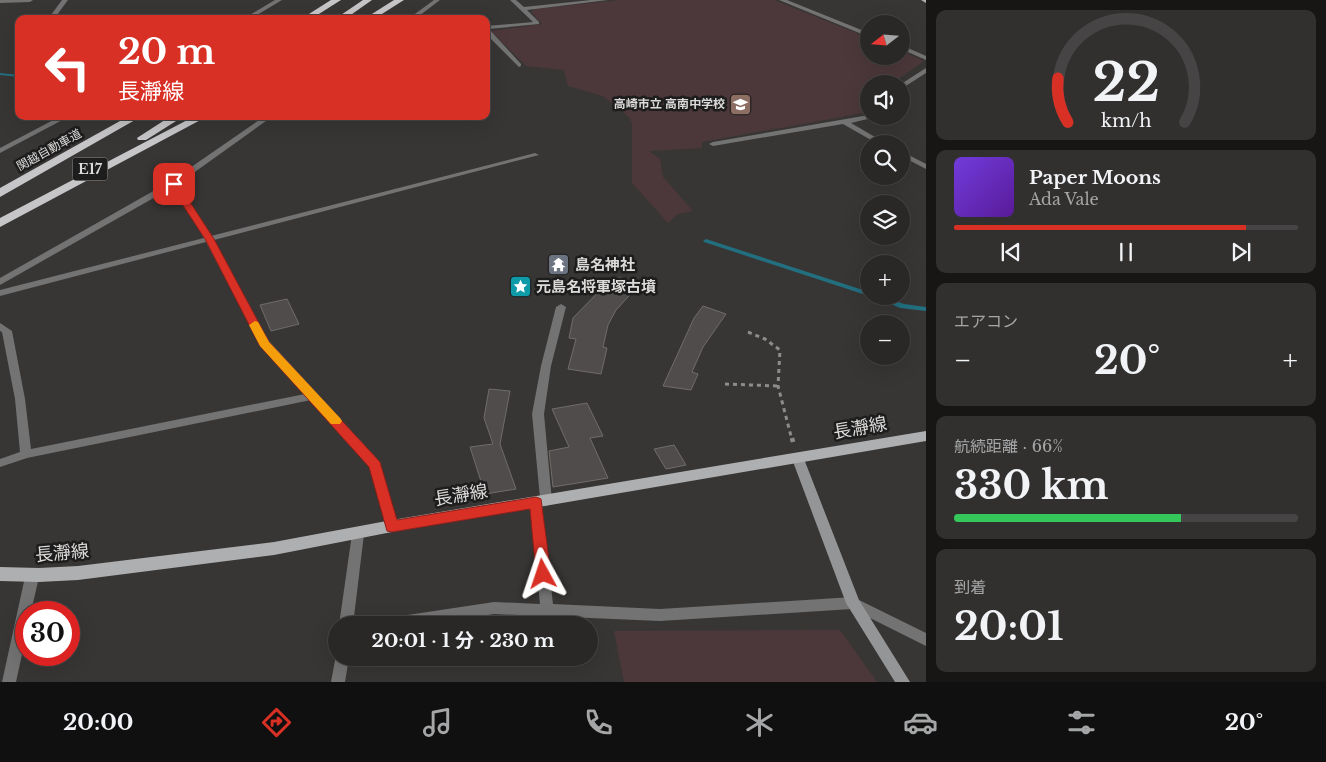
<!DOCTYPE html>
<html lang="ja">
<head>
<meta charset="utf-8">
<style>
  :root { --surface:#2a2827; --page:#32302f; --text:#f1f3f6; --muted:#a5a6a7; --line:#464444; --accent:#d93025 }
  body { margin:0; font-family:"Libre Baskerville","Noto Sans JP",serif; background:var(--page); color:var(--text); height:100vh; display:flex; flex-direction:column; font-size:19px; white-space:nowrap }
  * { box-sizing:border-box; margin:0 }
  p { font-size:16px; color:var(--muted) }
  .icon { flex:none; width:28px; height:28px; fill:none; stroke:currentColor; stroke-width:2; stroke-linecap:round; stroke-linejoin:round }
  .map { position:relative; flex:1; overflow:hidden }
  .drawer { display:flex; flex-direction:column; gap:10px; padding:10px; background:#171615; width:400px }
  .drawer>* { flex:none }
  .top-card { position:absolute; left:15px; top:15px; width:475px; height:105px; border-radius:10px; box-shadow:0 5px 20px #0002,0 0 0 1px var(--line); background:#d93025; color:#fff; overflow:hidden }
  .needle { width:32px; rotate:253deg }
  .controls { position:absolute; left:860px; top:15px; display:grid; gap:10px }
  .controls a { display:grid; place-items:center; width:50px; height:50px; border-radius:50%; background:var(--surface); box-shadow:0 5px 20px #0002,0 0 0 1px var(--line); font-size:25px }
  .speed { position:absolute; left:15px; top:601px; display:flex; gap:10px; font-size:25px; font-weight:700; text-align:center }
  .speed>* { display:grid; place-content:center; width:65px; height:65px; border-radius:50%; background:var(--surface); box-shadow:0 5px 20px #0002,0 0 0 1px var(--line); line-height:1 }
  .speed .limit { border:8px solid #d22; background:#fff; color:#111 }
  .pin { position:absolute; display:grid; place-items:center; width:42px; height:42px; color:#fff; margin:-21px; border-radius:10px; box-shadow:0 2px 8px #0006 }
  .me { position:absolute; width:55px; margin:-28px; rotate:355deg; stroke-linejoin:round; filter:drop-shadow(0 0 4px #0008) }
  .turn { display:flex; align-items:center; gap:18px; height:105px; padding:0 20px; font-size:22px }
  .turn .icon { width:65px; height:65px; stroke-width:2.5 }
  .turn b { display:block; font-size:35px; line-height:42px }
  .big { font-size:38px; font-weight:700; line-height:1.1 }
  .drawer .card { flex:1; display:flex; flex-direction:column; justify-content:center; gap:8px; min-width:0; padding:0 18px; border-radius:10px; background:var(--page) }
  .drawer .dial { align-items:center; gap:0 }
  .dial svg { height:130px; overflow:visible; fill:none; stroke:var(--line); stroke-width:7; stroke-linecap:round; text-anchor:middle }
  .dial text { fill:var(--text); stroke:none }
  .song { display:flex; align-items:center; gap:15px }
  .cover { width:60px; height:60px; border-radius:8px; background:linear-gradient(135deg,hsl(260 70% 55%),hsl(270 70% 35%)) }
  .played { height:5px; border-radius:2px; background:linear-gradient(90deg,var(--accent) 85%,var(--line) 85%) }
  .keys { display:flex; justify-content:space-around; direction:ltr }
  .heat { display:flex; justify-content:space-between; align-items:center; font-size:28px; direction:ltr }
  .charge { height:8px; border-radius:4px; background:linear-gradient(90deg,#34c759 66%,var(--line) 0) }
  .trip { position:absolute; left:328px; top:616px; width:270px; height:50px; border-radius:25px; background:var(--surface); box-shadow:0 5px 20px #0002,0 0 0 1px var(--line); font-weight:700; line-height:50px; text-align:center }
  .tabs { display:flex; height:80px; justify-content:space-around; align-items:center; background:#111010; color:var(--muted) }
  .tabs .icon { width:35px; height:35px }
  .tabs .active { color:var(--accent) }
  .tabs b { font-size:22px; color:var(--text) }
  main { display:flex; flex:1; min-height:0 }
  .map>svg:first-child { display:block }
</style>
</head>
<body>
<main>
<div class="map">
<svg width="926" height="682" viewBox="0 0 926 682">
  <rect width="100%" height="100%" fill="#383634"/>
  <!-- education -->
  <g fill="#4c383a">
    <path d="M 620,0 L 774,0 L 869,38 L 869,56 L 901,56 L 901,51 L 924,61 L 891,84 L 869,84 L 869,112 L 702,142 L 702,148 L 649,151 L 660,159 L 663,177 L 693,211 L 678,214 L 668,223 L 632,183 L 632,123 L 629,117 L 603,96 L 568,86 L 564,70 L 526,66 L 491,31 L 542,24 L 531,12 L 535,9 Z"/>
    <path d="M 840,630 L 877,682 L 624,682 L 614,631 Z"/>
  </g>
  <g fill="none" stroke-linecap="round" stroke-linejoin="round">
    <!-- stream -->
    <g fill="#226f80" fill-rule="evenodd">
      <path d="M 0,73 L 19,75 L 19,77 L 0,75 Z"/>
      <path d="M 706,239 L 869,292 L 869,296 L 704,242 L 703,241 Z"/>
      <path d="M 872,296 L 882,296 L 904,304 L 926,307 L 926,311 L 900,308 Z"/>
    </g>
  </g>
  <!-- building -->
  <g fill="#4f4c4b" stroke="#6f6c6a">
    <path d="M 619,277 L 640,284 L 616,310 L 608,325 L 603,347 L 607,348 L 601,374 L 568,369 L 576,339 L 569,338 L 573,318 L 609,281 L 613,283 Z"/>
    <path d="M 287,299 L 299,324 L 271,331 L 260,305 Z"/>
    <path d="M 703,306 L 726,314 L 703,347 L 692,372 L 698,374 L 691,390 L 663,386 L 694,318 Z"/>
    <path d="M 489,389 L 510,391 L 500,444 L 516,489 L 485,494 L 470,447 L 493,444 L 484,418 Z"/>
    <path d="M 587,403 L 603,436 L 590,438 L 608,478 L 553,487 L 549,451 L 569,447 L 552,409 Z"/>
    <path d="M 674,445 L 686,465 L 666,469 L 654,449 Z"/>
  </g>
  <g fill="none" stroke-linecap="round" stroke-linejoin="round">
    <!-- path-far1 -->
    <g stroke="#8d8c8a" stroke-width="3" stroke-dasharray="4 4" stroke-linecap="butt">
      <path d="M 562,294 L 563,283"/>
      <path d="M 748,332 L 765,339 L 780,350 L 778,386 L 792,440"/>
      <path d="M 725,384 L 778,386"/>
    </g>
    <!-- path -->
    <path stroke="#8d8c8a" stroke-width="4.5" stroke-dasharray="5 5" stroke-linecap="butt" d="M 792,438 L 793,442"/>
    <!-- street -->
    <g fill="#737374" fill-rule="evenodd">
      <path d="M 0,0 L 33,0 L 30,2 L 0,3 Z"/>
      <path d="M 62,0 L 68,0 L 54,19 L 48,19 Z"/>
      <path d="M 275,0 L 282,0 L 250,19 L 243,19 Z"/>
      <path d="M 434,0 L 440,0 L 415,19 L 408,19 Z"/>
      <path d="M 510,0 L 516,0 L 524,7 L 591,0 L 608,0 L 527,10 L 539,22 L 539,24 L 489,29 L 521,64 L 521,66 L 519,67 L 486,34 L 486,26 L 533,22 Z"/>
      <path d="M 779,0 L 787,0 L 869,33 L 869,37 Z"/>
      <path d="M 901,45 L 926,56 L 926,60 L 901,49 Z"/>
      <path d="M 926,68 L 926,73 L 901,89 L 901,84 Z"/>
      <path d="M 869,115 L 880,116 L 851,123 L 887,144 L 878,144 L 843,124 L 713,146 L 709,144 L 713,142 Z"/>
      <path d="M 61,116 L 70,116 L 0,153 L 0,148 Z"/>
      <path d="M 265,116 L 273,116 L 178,184 L 211,236 L 535,153 L 539,155 L 214,240 L 269,341 L 380,462 L 398,526 L 396,530 L 392,531 L 388,530 L 386,526 L 371,467 L 311,400 L 27,458 L 0,467 L 0,459 L 20,452 L 15,399 L 2,332 L 0,331 L 0,323 L 12,331 L 25,399 L 31,449 L 305,394 L 260,343 L 206,242 L 0,296 L 0,290 L 204,238 L 173,187 L 0,285 L 0,278 L 171,181 Z"/>
      <path d="M 901,151 L 926,164 L 926,169 L 901,156 Z"/>
      <path d="M 561,304 L 566,307 L 551,366 L 544,414 L 552,501 L 550,504 L 546,506 L 542,505 L 553,604 L 660,609 L 853,597 L 926,633 L 926,646 L 852,609 L 660,621 L 494,614 L 422,625 L 374,625 L 376,621 L 381,619 L 494,602 L 540,604 L 530,502 L 532,499 L 536,497 L 540,498 L 532,414 L 541,366 L 556,307 Z"/>
      <path d="M 358,529 L 363,530 L 364,534 L 353,625 L 339,625 L 352,534 L 353,530 Z"/>
      <path d="M 32,571 L 37,573 L 39,577 L 31,612 L 26,612 L 26,636 L 16,682 L 2,682 L 25,577 L 27,573 Z"/>
      <path d="M 336,655 L 336,658 L 349,658 L 345,682 L 331,682 Z"/>
    </g>
    <!-- secondary -->
    <path fill="#949597" fill-rule="evenodd" d="M 798,455 L 802,456 L 804,459 L 859,600 L 910,682 L 895,682 L 846,603 L 792,459 L 794,456 Z"/>
    <!-- primary -->
    <g fill="#aeafb1" fill-rule="evenodd">
      <path d="M 921,0 L 926,0 L 926,3 Z"/>
      <path d="M 926,431 L 926,441 L 392,532 L 274,555 L 78,580 L 39,582 L 0,581 L 0,567 L 39,568 L 78,566 L 274,542 L 392,520 Z"/>
    </g>
    <!-- highway -->
    <g fill="#c6c6c9" fill-rule="evenodd">
      <path d="M 331,0 L 341,0 L 311,19 L 301,19 Z"/>
      <path d="M 363,0 L 372,0 L 345,19 L 335,19 Z"/>
      <path d="M 394,0 L 404,0 L 374,19 L 364,19 Z"/>
      <path d="M 129,116 L 142,116 L 0,197 L 0,188 Z"/>
      <path d="M 171,116 L 184,116 L 146,140 L 138,140 L 137,138 Z"/>
      <path d="M 195,116 L 208,116 L 0,227 L 0,218 Z"/>
    </g>
  </g>
  <!-- route -->
  <path fill="#d93025" stroke="#8d1f18" d="M 174,181 L 177,182 L 214,239 L 269,342 L 380,462 L 397,520 L 536,497 L 541,499 L 551,574 L 549,579 L 543,581 L 538,579 L 536,574 L 530,509 L 392,532 L 387,531 L 369,467 L 260,346 L 205,239 L 169,184 Z"/>
  <!-- slow -->
  <path fill="#f59e0b" d="M 255,321 L 258,322 L 269,342 L 340,418 L 342,421 L 340,424 L 331,424 L 260,346 L 249,325 Z"/>
  <!-- icons -->
  <defs>
    <symbol id="school-square" viewBox="-11 -11 22 22"><rect x="-9" y="-9" width="18" height="18" rx="4" fill="#8d6e63" stroke="#1e1d1d"/><path d="M0-5L7-2L0 1L-7-2ZM-4 1L0 2.5L4 1V4Q0 6-4 4Z" fill="#fff"/></symbol>
    <symbol id="temple-square" viewBox="-11 -11 22 22"><rect x="-9" y="-9" width="18" height="18" rx="4" fill="#6b7280" stroke="#1e1d1d"/><path d="M0-6L5-2H3V0L6.5 2.5H4V6H1.5V3h-3V6H-4V2.5H-6.5L-3 0V-2H-5Z" fill="#fff"/></symbol>
    <symbol id="sight-square" viewBox="-11 -11 22 22"><rect x="-9" y="-9" width="18" height="18" rx="4" fill="#0f9aa8" stroke="#1e1d1d"/><path d="M0-6L1.8-2.2L6-1.7L2.9 1.2L3.7 5.4L0 3.3L-3.7 5.4L-2.9 1.2L-6-1.7L-1.8-2.2Z" fill="#fff"/></symbol>
  </defs>
  <g fill-rule="evenodd">
    <use href="#school-square" x="728" y="92" width="25" height="25"/>
    <use href="#temple-square" x="546" y="252" width="25" height="25"/>
    <use href="#sight-square" x="508" y="274" width="25" height="25"/>
  </g>
  <g text-anchor="middle" stroke-width="5" stroke-linejoin="round" paint-order="stroke">
    <!-- far-poi labels -->
    <g font-size="12" font-weight="bold" fill="#dcdbda" stroke="#1e1d1d" text-anchor="end">
      <text x="725" y="108">高崎市立 高南中学校</text>
    </g>
    <!-- far-street labels -->
    <g font-size="12" fill="#dcdbda" stroke="#1e1d1d">
      <text transform="translate(49 150) rotate(-29)" y="4">関越自動車道</text>
    </g>
    <!-- shield labels -->
    <rect fill="#1e1d1d" stroke="#a3a2a1" stroke-width="1" x="72.5" y="157.5" width="35" height="23" rx="4"/>
    <g font-size="14" font-weight="bold" fill="#dcdbda">
      <text x="90" y="174">E17</text>
    </g>
    <!-- poi labels -->
    <g font-size="15" font-weight="bold" fill="#dcdbda" stroke="#1e1d1d" text-anchor="start">
      <text x="575" y="270">島名神社</text>
      <text x="536" y="292">元島名将軍塚古墳</text>
    </g>
    <!-- near-street labels -->
    <g font-size="18" fill="#dcdbda" stroke="#1e1d1d">
      <text transform="translate(860 428) rotate(-10)" y="6">長瀞線</text>
      <text transform="translate(461 495) rotate(-9)" y="6">長瀞線</text>
      <text transform="translate(62 553) rotate(-5)" y="6">長瀞線</text>
    </g>
  </g>
</svg>
<div class="controls">
<a><svg class="needle" viewBox="-14 -14 28 28"><path d="M0-13l5 13h-10z" fill="#e53935"/><path d="M0 13l5-13h-10z" fill="#a5a6a7"/></svg></a>
<a><svg class="icon" aria-label="sound" viewBox="0 0 24 24"><path d="M4 9h4l5-4v14l-5-4H4zM17 9q2 3 0 6"/></svg></a>
<a><svg class="icon" aria-label="search" viewBox="0 0 24 24"><circle cx="10" cy="10" r="6"/><path d="M15 15l6 6"/></svg></a>
<a><svg class="icon" aria-label="layers" viewBox="0 0 24 24"><path d="M12 4l9 5-9 5-9-5zM3 14l9 5 9-5"/></svg></a>
<a>+</a>
<a>−</a>
</div>
<div class="speed"><div class="limit">30</div></div>
<div class="pin" style="left:174px;top:184px;background:#d93025"><svg class="icon" aria-label="arrive" viewBox="0 0 24 24"><path d="M6 21V4h12l-3 4 3 4H6"/></svg></div>
<svg class="me" style="left:543px;top:574px" viewBox="-20 -20 40 40"><path d="M0-17L14 15 0 8-14 15z" fill="#d93025" stroke="#fff" stroke-width="4"/></svg>
<div class="trip">20:01 · 1 分 · 230 m</div>
<div class="top-card">
<div class="turn"><svg class="icon" aria-label="left" viewBox="0 0 24 24"><path d="M17 20v-9H6M10 6l-5 5 5 5"/></svg><div><b>20 m</b>長瀞線</div></div>
</div>
</div>
<section class="drawer">
<div class="card dial"><svg viewBox="0 0 100 80">
<path d="M14 69A42 42 0 1 1 86 69"/>
<path d="M14 69A42 42 0 0 1 8 42" stroke="#d93025"/>
<text x="50" y="56" font-size="32" font-weight="700">22</text>
<text x="50" y="72" font-size="11">km/h</text>
</svg></div>
<div class="card">
<div class="song"><i class="cover"></i><div><b>Paper Moons</b><p>Ada Vale</p></div></div>
<div class="played"></div>
<div class="keys"><svg class="icon" aria-label="previous" viewBox="0 0 24 24"><path d="M18 5L8 12l10 7zM5 5v14"/></svg><svg class="icon" aria-label="pause" viewBox="0 0 24 24"><path d="M8 5v14M16 5v14"/></svg><svg class="icon" aria-label="next" viewBox="0 0 24 24"><path d="M6 5l10 7-10 7zM19 5v14"/></svg></div>
</div>
<div class="card"><p>エアコン</p>
<div class="heat"><a>−</a><b class="big">20°</b><a>+</a></div>
</div>
<div class="card"><p>航続距離 · 66%</p><b class="big">330 km</b><div class="charge"></div></div>
<div class="card"><p>到着</p><b class="big">20:01</b></div>
</section>
</main>
<nav class="tabs">
<b>20:00</b>
<svg class="icon active" aria-label="directions" viewBox="0 0 24 24"><path d="M12 3l9 9-9 9-9-9zM9 14v-3h6M13 9l2 2-2 2"/></svg>
<svg class="icon" aria-label="music" viewBox="0 0 24 24"><path d="M9 18V5l10-2v13"/><circle cx="6" cy="18" r="3"/><circle cx="16" cy="16" r="3"/></svg>
<svg class="icon" aria-label="phone" viewBox="0 0 24 24"><path d="M5 4h4l2 5-3 2q2 4 5 5l2-3 5 2v4C11 20 4 13 5 4z"/></svg>
<svg class="icon" aria-label="climate" viewBox="0 0 24 24"><path d="M12 3v18M4 7l16 10M4 17L20 7"/></svg>
<svg class="icon" aria-label="car" viewBox="0 0 24 24"><path d="M5 17H2v-5l4-1 3-4h7l3 4 3 1v5h-3M9 17h6M6 11h13"/><circle cx="7" cy="17" r="2"/><circle cx="17" cy="17" r="2"/></svg>
<svg class="icon" aria-label="filters" viewBox="0 0 24 24"><path d="M4 7h16M4 17h16"/><circle cx="9" cy="7" r="2"/><circle cx="15" cy="17" r="2"/></svg>
<b>20°</b>
</nav>
</body>
</html>
